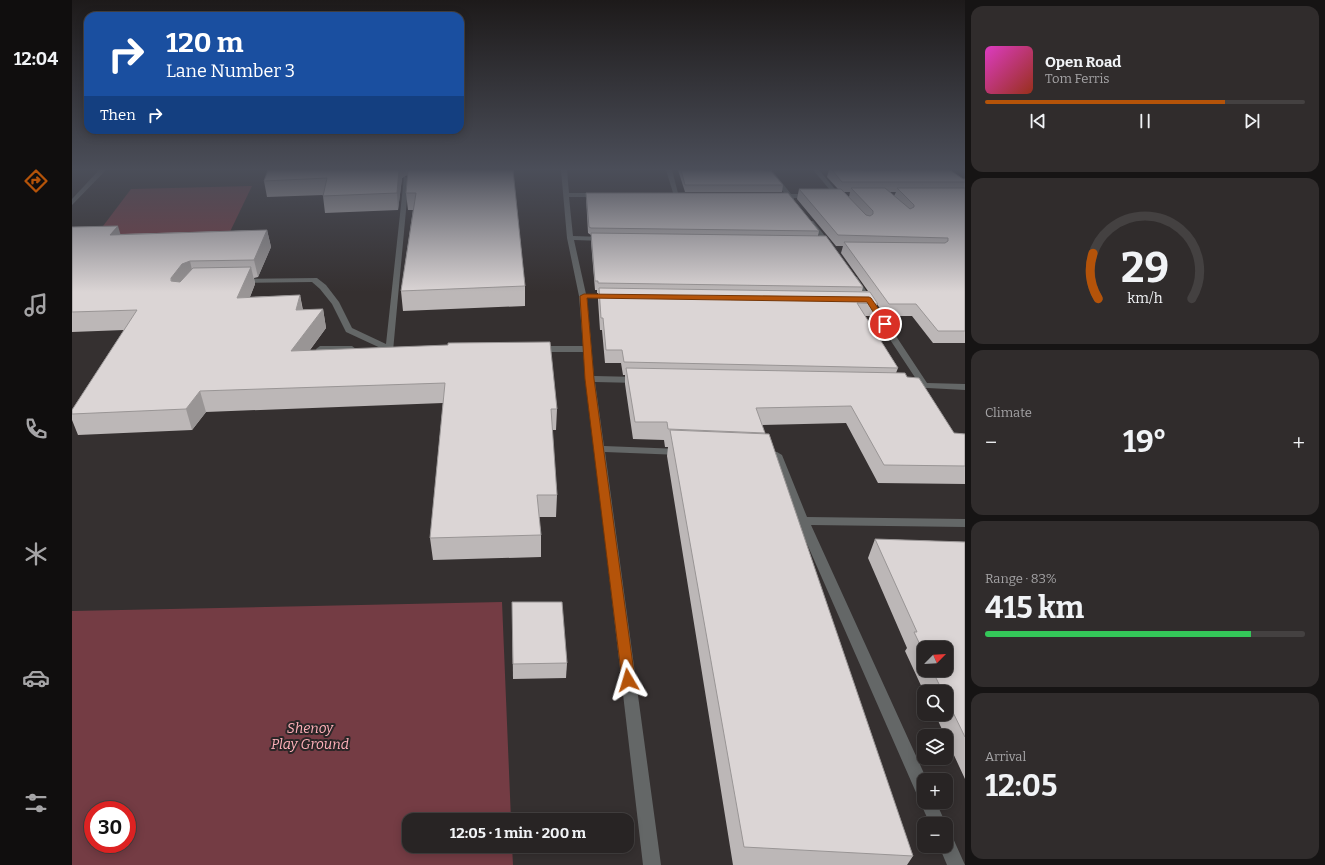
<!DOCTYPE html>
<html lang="en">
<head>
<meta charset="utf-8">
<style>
  :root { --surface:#282424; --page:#302c2c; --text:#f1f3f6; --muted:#a5a4a6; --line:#444141; --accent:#b45309 }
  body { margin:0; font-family:Bitter,serif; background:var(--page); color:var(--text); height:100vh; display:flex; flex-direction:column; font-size:15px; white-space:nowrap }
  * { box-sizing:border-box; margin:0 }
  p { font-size:13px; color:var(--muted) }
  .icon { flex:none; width:22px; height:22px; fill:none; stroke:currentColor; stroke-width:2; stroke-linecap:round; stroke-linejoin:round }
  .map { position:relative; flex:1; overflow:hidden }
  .side { display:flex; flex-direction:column; gap:6px; padding:6px; background:#161414; width:360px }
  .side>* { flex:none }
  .banner { position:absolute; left:12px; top:12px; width:380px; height:122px; border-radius:12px; box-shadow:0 2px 10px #0003,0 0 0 1px var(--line); background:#1a4fa0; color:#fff; overflow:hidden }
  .needle { width:26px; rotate:66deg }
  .tools { position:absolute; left:845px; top:641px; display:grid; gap:8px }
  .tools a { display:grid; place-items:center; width:36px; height:36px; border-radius:8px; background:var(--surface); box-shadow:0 2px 10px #0003,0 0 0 1px var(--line); font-size:20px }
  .speed { position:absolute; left:12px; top:801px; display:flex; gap:8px; font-size:20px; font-weight:700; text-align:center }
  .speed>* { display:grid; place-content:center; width:52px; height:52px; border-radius:50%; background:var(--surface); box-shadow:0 2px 10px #0003,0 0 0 1px var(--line); line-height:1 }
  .speed .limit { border:6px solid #d22; background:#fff; color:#111 }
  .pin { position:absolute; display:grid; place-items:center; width:34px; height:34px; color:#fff; margin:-17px; border:2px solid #fff; border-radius:50%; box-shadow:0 1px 4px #0007 }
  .me { position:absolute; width:44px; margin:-22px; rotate:353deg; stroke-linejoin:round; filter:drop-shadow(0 0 3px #0008) }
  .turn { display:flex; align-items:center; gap:14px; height:84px; padding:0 16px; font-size:18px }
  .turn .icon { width:52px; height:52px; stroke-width:2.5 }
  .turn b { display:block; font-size:28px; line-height:34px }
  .then { display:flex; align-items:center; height:38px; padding:0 16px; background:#0003; gap:8px; font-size:15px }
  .big { font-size:30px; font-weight:700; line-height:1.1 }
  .side .card { flex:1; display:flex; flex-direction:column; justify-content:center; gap:6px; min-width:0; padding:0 14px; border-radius:12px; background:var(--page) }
  .side .dial { align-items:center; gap:0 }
  .dial svg { height:104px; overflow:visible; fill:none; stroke:var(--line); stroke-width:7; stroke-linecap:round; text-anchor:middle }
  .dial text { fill:var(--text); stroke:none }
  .song { display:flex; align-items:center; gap:12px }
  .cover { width:48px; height:48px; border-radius:6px; background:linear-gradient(135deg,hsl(310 70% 55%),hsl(10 70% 35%)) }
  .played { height:4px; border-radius:2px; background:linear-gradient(90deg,var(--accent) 75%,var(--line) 75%) }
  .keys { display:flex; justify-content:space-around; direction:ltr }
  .heat { display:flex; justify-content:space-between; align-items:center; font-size:22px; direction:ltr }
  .charge { height:6px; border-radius:3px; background:linear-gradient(90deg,#34c759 83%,var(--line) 0) }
  .trip { position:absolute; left:330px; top:813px; width:232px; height:40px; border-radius:12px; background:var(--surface); box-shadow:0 2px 10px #0003,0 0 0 1px var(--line); font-weight:700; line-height:40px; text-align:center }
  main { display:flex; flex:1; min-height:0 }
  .dock { display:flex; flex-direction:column; width:72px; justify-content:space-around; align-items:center; background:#100e0e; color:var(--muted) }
  .dock .icon { width:28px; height:28px }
  .dock .current { color:var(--accent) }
  .dock b { font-size:18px; color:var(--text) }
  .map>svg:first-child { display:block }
</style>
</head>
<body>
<main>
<nav class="dock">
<b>12:04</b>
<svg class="icon current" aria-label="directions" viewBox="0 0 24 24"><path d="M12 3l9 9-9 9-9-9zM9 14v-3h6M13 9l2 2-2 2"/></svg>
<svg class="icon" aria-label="music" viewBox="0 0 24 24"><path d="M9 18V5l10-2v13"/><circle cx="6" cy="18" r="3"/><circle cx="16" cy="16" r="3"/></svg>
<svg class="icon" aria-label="phone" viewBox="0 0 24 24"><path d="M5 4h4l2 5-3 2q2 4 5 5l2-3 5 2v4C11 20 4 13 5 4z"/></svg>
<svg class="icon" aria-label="climate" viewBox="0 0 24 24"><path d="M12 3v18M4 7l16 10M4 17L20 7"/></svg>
<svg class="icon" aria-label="car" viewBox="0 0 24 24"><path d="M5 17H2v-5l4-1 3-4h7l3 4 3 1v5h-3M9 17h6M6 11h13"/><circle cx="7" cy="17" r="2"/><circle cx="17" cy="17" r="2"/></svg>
<svg class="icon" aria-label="filters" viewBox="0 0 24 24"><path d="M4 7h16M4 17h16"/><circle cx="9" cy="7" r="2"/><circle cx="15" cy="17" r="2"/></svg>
</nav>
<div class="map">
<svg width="893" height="865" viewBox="0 0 893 865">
  <rect width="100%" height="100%" fill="#353030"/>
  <!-- green -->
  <g fill="#743c44" fill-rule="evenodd">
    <path d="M 180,186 L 154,240 L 19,242 L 59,189 Z"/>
    <path d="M 430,602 L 439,820 L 337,820 L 337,846 L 440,846 L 441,865 L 0,865 L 0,611 ZM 21,810 L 55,810 L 55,844 L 21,844 Z"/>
  </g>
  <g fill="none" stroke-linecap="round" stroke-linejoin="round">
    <!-- minor -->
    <g fill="#646767" fill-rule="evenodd">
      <path d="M 27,170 L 34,170 L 0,205 L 0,199 Z"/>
      <path d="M 489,170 L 495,170 L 497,193 L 527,193 L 530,195 L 527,197 L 497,197 L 501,236 L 532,237 L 535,239 L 532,241 L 502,240 L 514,294 L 539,294 L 543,296 L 539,298 L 515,298 L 522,376 L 566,377 L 571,380 L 566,383 L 523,382 L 532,446 L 608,449 L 613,452 L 608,455 L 533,452 L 589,865 L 571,865 L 511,352 L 466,352 L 462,349 L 466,346 L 511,346 L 507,296 L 495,238 Z"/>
      <path d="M 594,170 L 600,170 L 607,197 L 602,196 Z"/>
      <path d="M 694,170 L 700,170 L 719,194 L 739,194 L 742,196 L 739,198 L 722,198 L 722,200 L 720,201 L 716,198 L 705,197 L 705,195 L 713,194 Z"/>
      <path d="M 741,170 L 747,170 L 768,195 L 768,197 L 764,197 Z"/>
      <path d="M 332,177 L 337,178 L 321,351 L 315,351 L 274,332 L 260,304 L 248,289 L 240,282 L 169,283 L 165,281 L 169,279 L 245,278 L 254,285 L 267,302 L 280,328 L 314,344 Z"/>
      <path d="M 737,221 L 741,221 L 761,246 L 761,248 L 757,248 L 737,223 Z"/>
      <path d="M 779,277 L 785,277 L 855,383 L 893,384 L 893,390 L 837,387 L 835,385 L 837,383 L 846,382 L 778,279 Z"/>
      <path d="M 248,346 L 280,346 L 284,349 L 280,352 L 245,351 L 244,349 Z"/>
      <path d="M 694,452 L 705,452 L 710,455 L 735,517 L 893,519 L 893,527 L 739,525 L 855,780 L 852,780 L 852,802 L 864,802 L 874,824 L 874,825 L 858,824 L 848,802 L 849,799 L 846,797 L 725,521 L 701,458 L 690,457 L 689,455 Z"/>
      <path d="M 874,834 L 880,836 L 893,865 L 875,865 L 867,846 L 874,846 Z"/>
    </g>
  </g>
  <!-- wall -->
  <g fill="#bcb7b7" fill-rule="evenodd">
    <path d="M 196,170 L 441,170 L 453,286 L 453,306 L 331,311 L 329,291 L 341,210 L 336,210 L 334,193 L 336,176 L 335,175 L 330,178 L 326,210 L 253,213 L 251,196 L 251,195 L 195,197 L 192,181 Z"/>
    <path d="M 606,170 L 693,170 L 711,185 L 710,192 L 613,192 Z"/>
    <path d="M 757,170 L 790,170 L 791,171 L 893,179 L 893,343 L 861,343 L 840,316 L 813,316 L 805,304 L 802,316 L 793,316 L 826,368 L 824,373 L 835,377 L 882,433 L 893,434 L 893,484 L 806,483 L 774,423 L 690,425 L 841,856 L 835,865 L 661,865 L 595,456 L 596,447 L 593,447 L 592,440 L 561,439 L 553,384 L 553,375 L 551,375 L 549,363 L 533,363 L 530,330 L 528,330 L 526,300 L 526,293 L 525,293 L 525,290 L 523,290 L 519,242 L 519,235 L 516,233 L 514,198 L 514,193 L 747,231 L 746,236 L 791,287 L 790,291 L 796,291 L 769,253 L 771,246 L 764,246 L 725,199 L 727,189 L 766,189 L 755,177 ZM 771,192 L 778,192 L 777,197 ZM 817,192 L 824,192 L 822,196 Z"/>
    <path d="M 0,227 L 48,234 L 195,230 L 199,247 L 186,277 L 182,278 L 183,284 L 178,297 L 228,295 L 231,310 L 251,309 L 254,328 L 238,350 L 485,409 L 484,430 L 480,430 L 485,495 L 484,517 L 467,517 L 469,535 L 469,557 L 361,560 L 358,538 L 371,403 L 134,412 L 120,430 L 6,435 L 0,420 L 0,410 L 52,330 L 0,332 Z"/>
    <path d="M 803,539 L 893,542 L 893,779 L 874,738 L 874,736 L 873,736 L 863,714 L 874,714 L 874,692 L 852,692 L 833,651 L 835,648 L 796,558 ZM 852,648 L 874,670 L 852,670 Z"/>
    <path d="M 440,602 L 495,663 L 494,678 L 441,679 Z"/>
  </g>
  <!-- shaded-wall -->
  <g fill="#999595">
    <path d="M 327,170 L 334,170 L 335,175 L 330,178 L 326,210 L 325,193 Z"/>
    <path d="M 46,226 L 51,243 L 38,235 Z"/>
    <path d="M 195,230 L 199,247 L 186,277 L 182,260 Z"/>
    <path d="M 118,261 L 122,279 L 104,296 L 99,278 L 110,264 Z"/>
    <path d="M 179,267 L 183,284 L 170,317 L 165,298 Z"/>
    <path d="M 228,295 L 231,314 L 224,310 Z"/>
    <path d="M 251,309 L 254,328 L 223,370 L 219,351 Z"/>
    <path d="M 128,391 L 134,412 L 120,430 L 114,409 Z"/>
  </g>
  <!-- building -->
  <g fill="#dbd5d5" stroke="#999595">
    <path d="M 196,170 L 327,170 L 325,193 L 251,196 L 255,178 L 192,181 Z"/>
    <path d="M 336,170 L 441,170 L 453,286 L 329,291 L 344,193 L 334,193 Z"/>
    <path d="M 609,170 L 693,170 L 693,171 L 699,171 L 711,185 L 613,185 Z"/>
    <path d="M 760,170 L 790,170 L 791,171 L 835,170 L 878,170 L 891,179 L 893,179 L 893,182 L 770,182 Z"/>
    <path d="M 779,188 L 813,188 L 838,209 L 842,207 L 842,205 L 825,188 L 893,188 L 893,331 L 866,331 L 844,304 L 817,304 L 772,242 L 873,243 L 876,241 L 876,238 L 766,235 L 727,189 L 769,189 L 794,215 L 798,216 L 801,214 L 801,211 Z"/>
    <path d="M 514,193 L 716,193 L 747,231 L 519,228 L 517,227 Z"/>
    <path d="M 46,226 L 38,235 L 195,230 L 182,260 L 118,261 L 110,264 L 99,278 L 99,281 L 108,282 L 121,268 L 179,267 L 165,298 L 228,295 L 224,310 L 251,309 L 219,351 L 376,345 L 376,343 L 478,342 L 485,409 L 479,409 L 485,495 L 465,495 L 469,535 L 358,538 L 373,383 L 128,391 L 114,409 L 0,414 L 0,410 L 65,310 L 0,312 L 0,227 Z"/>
    <path d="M 519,233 L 754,236 L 791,287 L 526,283 L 526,281 L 523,281 Z"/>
    <path d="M 527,288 L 798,292 L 806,304 L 785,303 L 826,368 L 552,362 L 550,350 L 534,350 L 531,318 L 529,318 Z"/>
    <path d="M 554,368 L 833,373 L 835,377 L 847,378 L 882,433 L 893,434 L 893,466 L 812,465 L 779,406 L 684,408 L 693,433 L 596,429 L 595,422 L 563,422 Z"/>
    <path d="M 598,430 L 697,434 L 841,856 L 672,847 Z"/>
    <path d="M 803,539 L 893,542 L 893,737 L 874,698 L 874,692 L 871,692 L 860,670 L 874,670 L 874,648 L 852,648 L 852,653 L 842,632 L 845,632 Z"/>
    <path d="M 440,602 L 490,602 L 495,663 L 441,664 Z"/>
  </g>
  <!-- sky -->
  <linearGradient id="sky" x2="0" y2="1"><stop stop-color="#1d1a1a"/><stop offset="0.58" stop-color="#4b4e59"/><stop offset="1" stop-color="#4b4e59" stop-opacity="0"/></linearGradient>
  <rect width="893" height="292" fill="url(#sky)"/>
  <!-- route -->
  <path fill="#b45309" stroke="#753606" d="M 512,294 L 797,297 L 799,298 L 817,324 L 813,326 L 810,326 L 795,302 L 515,298 L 522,379 L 563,680 L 561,684 L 556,686 L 552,684 L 550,680 L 513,379 L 508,296 Z"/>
  <g text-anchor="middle" stroke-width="4" stroke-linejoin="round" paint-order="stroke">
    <!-- near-park labels -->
    <g font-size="14" font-style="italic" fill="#ffb1ba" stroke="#2b2627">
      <text x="238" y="733">Shenoy<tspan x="238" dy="16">Play Ground</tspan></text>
    </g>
  </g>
</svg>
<div class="tools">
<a><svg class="needle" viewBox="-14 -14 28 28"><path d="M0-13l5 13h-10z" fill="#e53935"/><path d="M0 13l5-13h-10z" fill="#a5a4a6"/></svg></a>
<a><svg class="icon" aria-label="search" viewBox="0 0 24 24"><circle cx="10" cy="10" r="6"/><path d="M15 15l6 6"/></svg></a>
<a><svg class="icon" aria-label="layers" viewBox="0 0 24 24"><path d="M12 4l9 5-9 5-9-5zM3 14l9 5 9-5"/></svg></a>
<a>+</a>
<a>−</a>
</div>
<div class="speed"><div class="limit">30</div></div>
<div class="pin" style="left:813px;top:324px;background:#d93025"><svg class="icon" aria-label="arrive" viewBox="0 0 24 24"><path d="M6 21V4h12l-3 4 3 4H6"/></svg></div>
<svg class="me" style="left:556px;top:680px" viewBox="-20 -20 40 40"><path d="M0-17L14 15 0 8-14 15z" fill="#b45309" stroke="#fff" stroke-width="4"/></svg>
<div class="trip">12:05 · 1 min · 200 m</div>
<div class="banner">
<div class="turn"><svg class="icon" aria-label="right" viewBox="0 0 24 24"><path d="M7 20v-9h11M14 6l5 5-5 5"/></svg><div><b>120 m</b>Lane Number 3</div></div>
<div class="then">Then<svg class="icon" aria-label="right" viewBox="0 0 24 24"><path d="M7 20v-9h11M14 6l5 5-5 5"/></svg></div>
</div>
</div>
<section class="side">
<div class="card">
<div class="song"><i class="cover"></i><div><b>Open Road</b><p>Tom Ferris</p></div></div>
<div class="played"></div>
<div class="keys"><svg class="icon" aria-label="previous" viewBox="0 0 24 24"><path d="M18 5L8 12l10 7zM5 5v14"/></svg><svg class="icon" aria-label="pause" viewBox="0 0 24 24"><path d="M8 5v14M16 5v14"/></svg><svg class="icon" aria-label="next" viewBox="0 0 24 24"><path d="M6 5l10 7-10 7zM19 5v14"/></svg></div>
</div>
<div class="card dial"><svg viewBox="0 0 100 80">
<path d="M14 69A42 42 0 1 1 86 69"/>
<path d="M14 69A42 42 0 0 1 10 34" stroke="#b45309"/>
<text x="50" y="56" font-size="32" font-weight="700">29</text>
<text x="50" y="72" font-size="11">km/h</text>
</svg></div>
<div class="card"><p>Climate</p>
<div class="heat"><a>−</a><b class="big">19°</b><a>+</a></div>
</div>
<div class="card"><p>Range · 83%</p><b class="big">415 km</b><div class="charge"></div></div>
<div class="card"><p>Arrival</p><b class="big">12:05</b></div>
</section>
</main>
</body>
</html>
